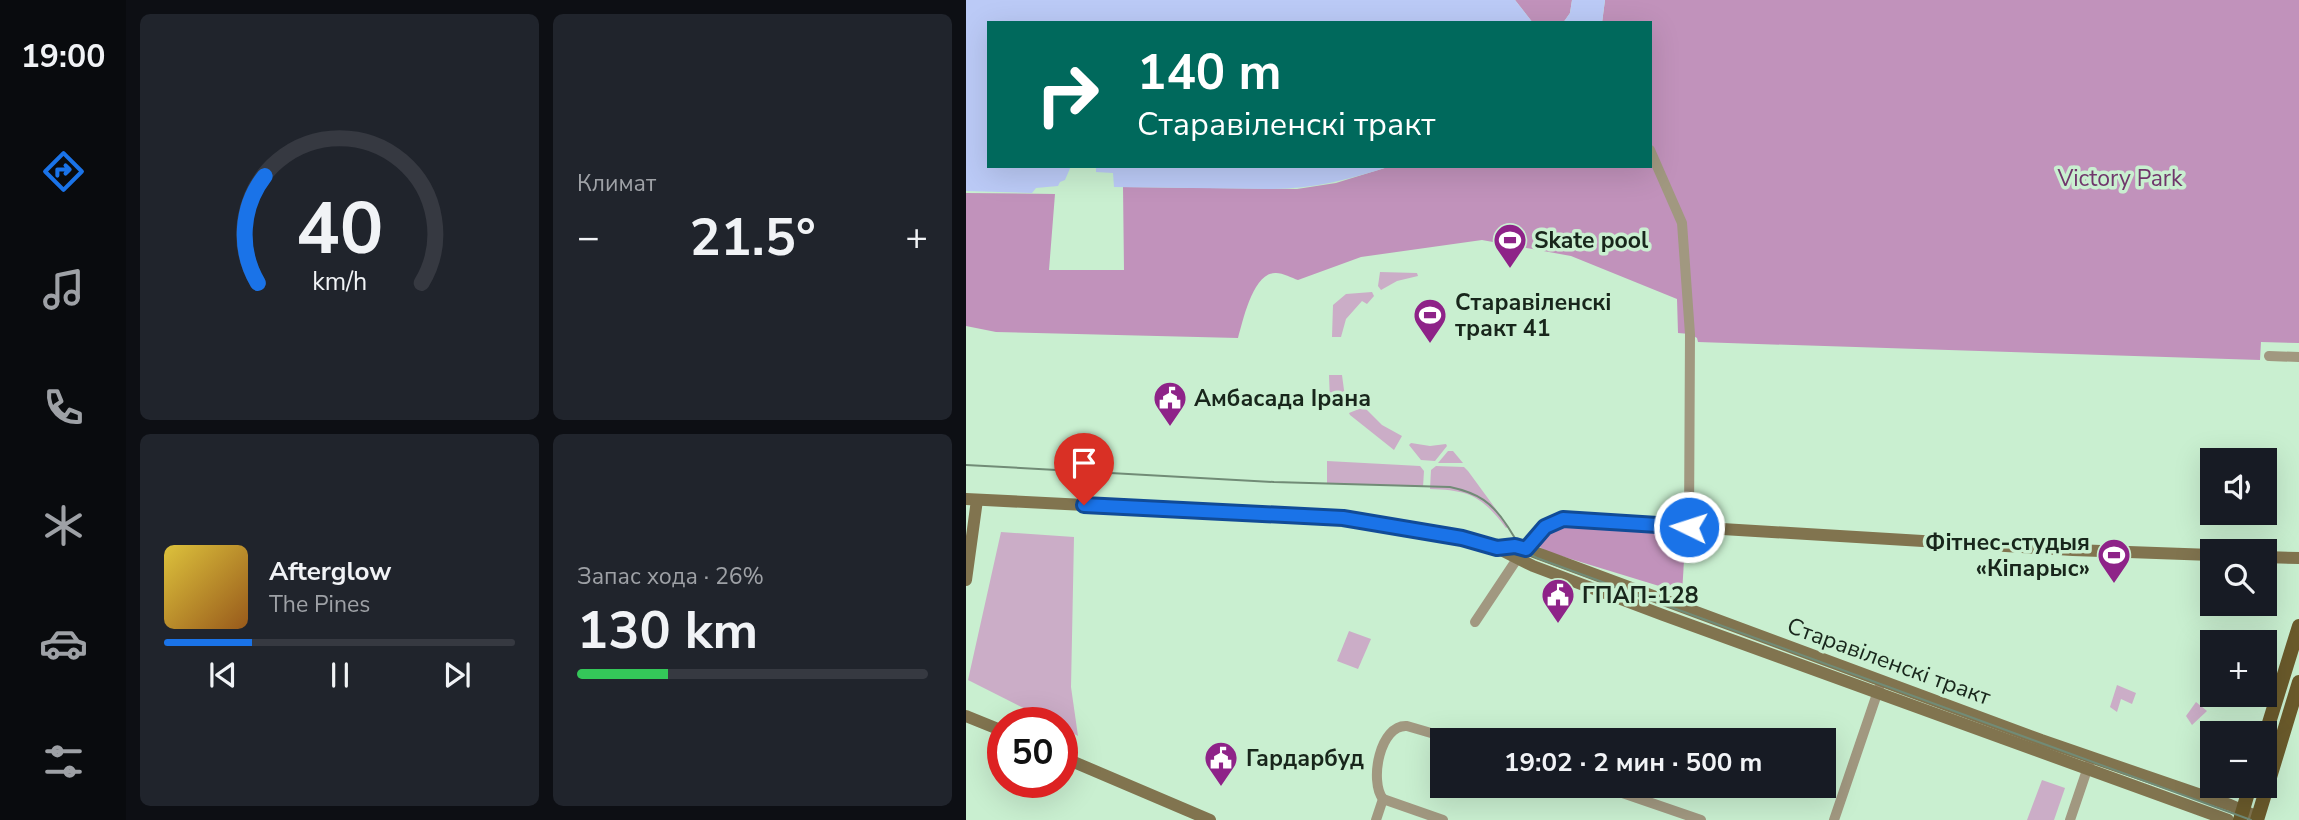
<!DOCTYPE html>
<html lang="ru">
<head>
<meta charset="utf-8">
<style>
  :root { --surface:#171b24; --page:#20242c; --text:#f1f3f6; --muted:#9ea1a6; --line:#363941; --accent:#1a73e8 }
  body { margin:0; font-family:"Nunito Sans",sans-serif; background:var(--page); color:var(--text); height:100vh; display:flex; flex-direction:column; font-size:26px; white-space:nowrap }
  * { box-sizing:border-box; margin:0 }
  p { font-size:23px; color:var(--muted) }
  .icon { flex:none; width:38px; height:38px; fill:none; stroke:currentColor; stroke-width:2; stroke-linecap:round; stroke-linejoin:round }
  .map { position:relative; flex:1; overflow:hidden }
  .side { display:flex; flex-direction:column; gap:14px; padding:14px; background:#0d0f14; width:840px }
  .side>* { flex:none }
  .banner { position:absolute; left:21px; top:21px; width:665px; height:147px; border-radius:0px; box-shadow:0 7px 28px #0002; background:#00695c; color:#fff; overflow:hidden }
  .fabs { position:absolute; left:1234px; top:448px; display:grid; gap:14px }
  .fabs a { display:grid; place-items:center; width:77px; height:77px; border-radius:0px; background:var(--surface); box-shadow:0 7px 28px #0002; font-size:35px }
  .speed { position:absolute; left:21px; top:707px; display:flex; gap:14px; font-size:35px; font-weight:700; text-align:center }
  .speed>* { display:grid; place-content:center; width:91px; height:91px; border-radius:50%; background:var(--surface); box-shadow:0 7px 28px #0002; line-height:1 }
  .speed .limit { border:10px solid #d22; background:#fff; color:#111 }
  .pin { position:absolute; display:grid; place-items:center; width:60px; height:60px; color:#fff; margin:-72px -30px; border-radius:50% 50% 50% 0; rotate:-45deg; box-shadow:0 0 7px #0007 }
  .pin .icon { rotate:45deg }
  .me { position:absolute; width:77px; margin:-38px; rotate:274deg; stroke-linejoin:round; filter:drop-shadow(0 0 5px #0008) }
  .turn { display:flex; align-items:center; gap:24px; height:147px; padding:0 35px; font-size:32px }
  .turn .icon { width:91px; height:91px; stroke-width:2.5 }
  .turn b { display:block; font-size:49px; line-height:60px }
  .big { font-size:52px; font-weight:700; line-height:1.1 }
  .side .card { flex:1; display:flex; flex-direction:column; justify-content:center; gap:10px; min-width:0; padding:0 24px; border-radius:10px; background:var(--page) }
  .side .dial { align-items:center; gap:0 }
  .dial svg { height:182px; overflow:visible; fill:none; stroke:var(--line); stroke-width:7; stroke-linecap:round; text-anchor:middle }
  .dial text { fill:var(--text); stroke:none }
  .song { display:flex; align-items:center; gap:21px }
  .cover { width:84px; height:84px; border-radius:10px; background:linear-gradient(135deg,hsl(50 70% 55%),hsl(30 70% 35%)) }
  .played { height:7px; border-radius:4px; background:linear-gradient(90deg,var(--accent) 25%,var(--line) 25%) }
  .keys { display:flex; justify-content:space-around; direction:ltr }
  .heat { display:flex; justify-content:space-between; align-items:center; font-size:38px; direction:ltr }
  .charge { height:10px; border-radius:5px; background:linear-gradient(90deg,#34c759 26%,var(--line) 0) }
  .side .tiles { flex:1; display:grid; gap:14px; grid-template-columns:repeat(2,1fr) }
  .trip { position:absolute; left:464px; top:728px; width:406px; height:70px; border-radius:0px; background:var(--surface); box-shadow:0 7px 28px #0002; font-weight:700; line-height:70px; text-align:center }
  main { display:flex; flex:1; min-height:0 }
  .tabs { display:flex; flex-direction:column; width:126px; justify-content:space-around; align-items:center; background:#090b0e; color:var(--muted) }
  .tabs .icon { width:49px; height:49px }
  .tabs .selected { color:var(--accent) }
  .tabs b { font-size:32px; color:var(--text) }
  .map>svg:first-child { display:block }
</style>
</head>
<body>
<main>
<nav class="tabs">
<b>19:00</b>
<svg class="icon selected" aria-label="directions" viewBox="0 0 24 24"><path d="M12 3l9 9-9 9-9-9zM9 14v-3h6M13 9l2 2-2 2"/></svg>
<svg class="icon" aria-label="music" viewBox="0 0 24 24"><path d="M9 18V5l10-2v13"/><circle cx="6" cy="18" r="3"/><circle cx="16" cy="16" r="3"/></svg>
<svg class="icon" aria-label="phone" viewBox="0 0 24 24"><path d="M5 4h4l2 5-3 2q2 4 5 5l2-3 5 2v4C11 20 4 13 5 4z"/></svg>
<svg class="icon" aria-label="climate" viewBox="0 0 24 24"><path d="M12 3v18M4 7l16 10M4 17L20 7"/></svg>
<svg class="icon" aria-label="car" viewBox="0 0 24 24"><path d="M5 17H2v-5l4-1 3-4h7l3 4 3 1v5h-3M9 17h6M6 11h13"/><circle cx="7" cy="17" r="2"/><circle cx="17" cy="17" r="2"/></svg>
<svg class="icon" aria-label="filters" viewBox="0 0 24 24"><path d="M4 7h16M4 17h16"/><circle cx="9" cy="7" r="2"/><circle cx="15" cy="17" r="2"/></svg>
</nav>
<section class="side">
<div class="tiles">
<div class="card dial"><svg viewBox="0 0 100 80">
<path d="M14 69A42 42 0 1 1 86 69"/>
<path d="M14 69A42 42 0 0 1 17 22" stroke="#1a73e8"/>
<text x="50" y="56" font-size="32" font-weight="700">40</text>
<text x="50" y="72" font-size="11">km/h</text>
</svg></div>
<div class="card"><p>Климат</p>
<div class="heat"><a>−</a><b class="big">21.5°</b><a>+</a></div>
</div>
<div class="card">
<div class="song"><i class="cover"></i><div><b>Afterglow</b><p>The Pines</p></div></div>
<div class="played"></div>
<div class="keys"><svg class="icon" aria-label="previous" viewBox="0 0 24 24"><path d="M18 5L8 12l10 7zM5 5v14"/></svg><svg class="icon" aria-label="pause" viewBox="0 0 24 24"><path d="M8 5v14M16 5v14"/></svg><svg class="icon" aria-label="next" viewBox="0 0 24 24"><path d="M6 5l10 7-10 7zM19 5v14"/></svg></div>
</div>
<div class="card"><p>Запас хода · 26%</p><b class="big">130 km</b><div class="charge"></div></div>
</div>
</section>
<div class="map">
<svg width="1333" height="820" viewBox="0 0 1333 820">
  <rect width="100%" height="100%" fill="#c9efd0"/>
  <!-- green -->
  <g fill="#cbadc7">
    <path d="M 414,272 L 451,273 L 452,276 L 431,281 L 415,290 L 412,286 Z"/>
    <path d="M 406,292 L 408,296 L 401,304 L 396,301 L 380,319 L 375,337 L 366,337 L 367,305 L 380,294 Z"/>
    <path d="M 363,375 L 376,375 L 378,390 L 386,406 C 377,412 372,407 364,402 Z"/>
    <path d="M 398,407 L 416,425 L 436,436 L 428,450 L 384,415 L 383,413 Z"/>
    <path d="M 445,443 L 464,446 L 480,444 L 481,446 L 469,461 L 455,460 L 443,445 Z"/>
    <path d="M 482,451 L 487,451 L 497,463 L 472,463 Z"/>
    <path d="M 361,461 L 454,466 L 458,471 L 457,487 L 361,483 Z"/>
    <path d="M 470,466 L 498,467 L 502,471 L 543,527 L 540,528 C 516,496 503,490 464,489 L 465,470 Z"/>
    <path d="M 35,532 L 108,537 L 105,687 L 112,736 L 96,727 L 96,723 L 87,723 L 2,680 Z"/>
    <path d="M 383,631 L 405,639 L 392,669 L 371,661 Z"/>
    <path d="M 1151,685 L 1170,693 L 1166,704 L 1155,699 L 1151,712 L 1144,707 Z"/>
    <path d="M 1230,702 L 1241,711 L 1226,725 L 1220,716 Z"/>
    <path d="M 1076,780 L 1099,788 L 1088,820 L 1061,820 Z"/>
  </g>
  <!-- forest -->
  <g fill="#c192bb">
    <path d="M 549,0 L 606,0 L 604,13 L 597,23 L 567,23 Z"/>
    <path d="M 639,0 L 1333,0 L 1333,343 L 1295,342 L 1294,360 L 732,342 L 731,338 L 724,334 L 712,333 L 711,299 L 605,256 L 516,240 L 395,257 L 332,280 C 326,278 317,273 310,273 C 287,272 277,321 272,338 L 30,332 L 0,326 L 0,193 L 89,194 L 83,270 L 158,270 L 157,187 L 331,189 L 370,183 L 425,166 L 684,166 L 684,23 L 636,23 Z"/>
    <path d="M 600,525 L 715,535 L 719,544 L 716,593 L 582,552 L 572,546 L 582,534 Z"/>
  </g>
  <!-- water -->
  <g fill="#bbcaf6">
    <path d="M 0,0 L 549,0 L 567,23 L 23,23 L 23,166 L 105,166 L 99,180 L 94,182 L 92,186 L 70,188 L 66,193 L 0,191 Z"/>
    <path d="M 606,0 L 639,0 L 636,23 L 597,23 L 604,13 Z"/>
    <path d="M 130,166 L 425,166 C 385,179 347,189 305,189 L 148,187 L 147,173 L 130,172 Z"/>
  </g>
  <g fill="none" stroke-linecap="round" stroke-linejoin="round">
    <!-- street -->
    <g stroke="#a19880" stroke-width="10">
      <path d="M 684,150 L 716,223 L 724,334 L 723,527"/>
      <path d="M 1303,356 L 1333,357"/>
      <path d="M 509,622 L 551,559"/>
      <path d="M 636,786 L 735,820"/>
      <path d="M 417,799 C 403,781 414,724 441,726 L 489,740"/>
      <path d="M 417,799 L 477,820"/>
      <path d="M 410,820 L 417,799"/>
      <path d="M 868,820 L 913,688"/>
      <path d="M 1104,820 L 1123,764"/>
    </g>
    <!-- secondary -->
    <g stroke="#81744f" stroke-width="12">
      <path d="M 0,499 L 377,518 L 496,538 L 531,548 L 567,566 L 697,615 L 1262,820"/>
      <path d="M 532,548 L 549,546 L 560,549 L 1075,740 L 1264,805 L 1292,817"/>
      <path d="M 555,554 C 593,516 585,515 641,522 L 1107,550 L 1246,555"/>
      <path d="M 1298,557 L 1333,558"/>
      <path d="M 0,580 L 11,500"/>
      <path d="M 0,716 L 37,731"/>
      <path d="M 96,757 L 244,820"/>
    </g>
    <!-- primary -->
    <g stroke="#6a5a2b" stroke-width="14">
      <path d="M 1298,739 L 1333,626"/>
      <path d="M 1274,820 L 1284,786"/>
      <path d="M 1291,820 L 1333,682"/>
    </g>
    <!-- tram -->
    <path stroke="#718b76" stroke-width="2" d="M 0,465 L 308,482 L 484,487 C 512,493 526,502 542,527 C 551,541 555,551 571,558 L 1285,820"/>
  </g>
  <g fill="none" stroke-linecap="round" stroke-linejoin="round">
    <defs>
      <path id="route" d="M 118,505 L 377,518 L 496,538 L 531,548 L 549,546 L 560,549 L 579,527 L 597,519 L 723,527"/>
    </defs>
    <!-- route casing -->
    <use href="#route" stroke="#114b97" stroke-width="18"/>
    <!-- route -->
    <use href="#route" stroke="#1a73e8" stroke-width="12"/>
  </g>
  <!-- icons -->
  <defs>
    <symbol id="stadium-pin" viewBox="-11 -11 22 30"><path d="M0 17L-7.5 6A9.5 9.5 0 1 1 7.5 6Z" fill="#8e2388" stroke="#c9efd0"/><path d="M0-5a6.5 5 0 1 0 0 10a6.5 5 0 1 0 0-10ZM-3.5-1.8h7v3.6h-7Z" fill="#fff"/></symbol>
    <symbol id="civic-pin" viewBox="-11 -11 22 30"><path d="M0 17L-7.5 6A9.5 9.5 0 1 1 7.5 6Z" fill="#8e2388" stroke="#c9efd0"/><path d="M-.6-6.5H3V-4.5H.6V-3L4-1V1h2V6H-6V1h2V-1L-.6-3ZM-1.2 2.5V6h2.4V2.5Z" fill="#fff"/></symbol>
  </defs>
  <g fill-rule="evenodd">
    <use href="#stadium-pin" x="525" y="221" width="38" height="52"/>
    <use href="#stadium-pin" x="445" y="296" width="38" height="52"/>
    <use href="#civic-pin" x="185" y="379" width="38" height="52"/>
    <use href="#stadium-pin" x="1129" y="536" width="38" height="52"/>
    <use href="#civic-pin" x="573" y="576" width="38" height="52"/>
    <use href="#civic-pin" x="236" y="739" width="38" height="52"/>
  </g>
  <g text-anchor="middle" stroke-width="7" stroke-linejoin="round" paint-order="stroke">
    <!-- park labels -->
    <g font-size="23" fill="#70366b" stroke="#c9efd0">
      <text x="1154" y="186">Victory Park</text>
    </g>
    <!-- poi labels -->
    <g font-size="23" font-weight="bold" fill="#18261b" stroke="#c9efd0" text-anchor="start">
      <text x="568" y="248">Skate pool</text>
      <text x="489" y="310">Старавіленскі<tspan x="489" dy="26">тракт 41</tspan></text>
      <text x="228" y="406">Амбасада Ірана</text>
      <text x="1124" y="550" text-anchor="end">Фітнес-студыя<tspan x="1124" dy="26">«Кіпарыс»</tspan></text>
      <text x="616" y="603">ГПАП-128</text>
      <text x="280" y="766">Гардарбуд</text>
    </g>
    <!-- street labels -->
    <g font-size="23" fill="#18261b" stroke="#c9efd0">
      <text transform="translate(923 661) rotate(20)" y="8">Старавіленскі тракт</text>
    </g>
  </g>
</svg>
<div class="fabs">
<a><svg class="icon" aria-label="sound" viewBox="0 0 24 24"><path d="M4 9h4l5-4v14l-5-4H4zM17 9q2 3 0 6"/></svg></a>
<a><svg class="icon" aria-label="search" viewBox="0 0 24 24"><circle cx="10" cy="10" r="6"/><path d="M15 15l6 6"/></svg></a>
<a>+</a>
<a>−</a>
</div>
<div class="speed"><div class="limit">50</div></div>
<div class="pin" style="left:118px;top:505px;background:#d93025"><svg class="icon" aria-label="arrive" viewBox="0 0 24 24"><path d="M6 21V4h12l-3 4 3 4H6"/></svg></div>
<svg class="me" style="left:723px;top:527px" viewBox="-20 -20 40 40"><circle r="17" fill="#1a73e8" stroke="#fff" stroke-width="3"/><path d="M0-11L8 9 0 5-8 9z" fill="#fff"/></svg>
<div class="trip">19:02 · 2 мин · 500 m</div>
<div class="banner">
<div class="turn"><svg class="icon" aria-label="right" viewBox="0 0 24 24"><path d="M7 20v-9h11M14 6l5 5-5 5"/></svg><div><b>140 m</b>Старавіленскі тракт</div></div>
</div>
</div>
</main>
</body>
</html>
